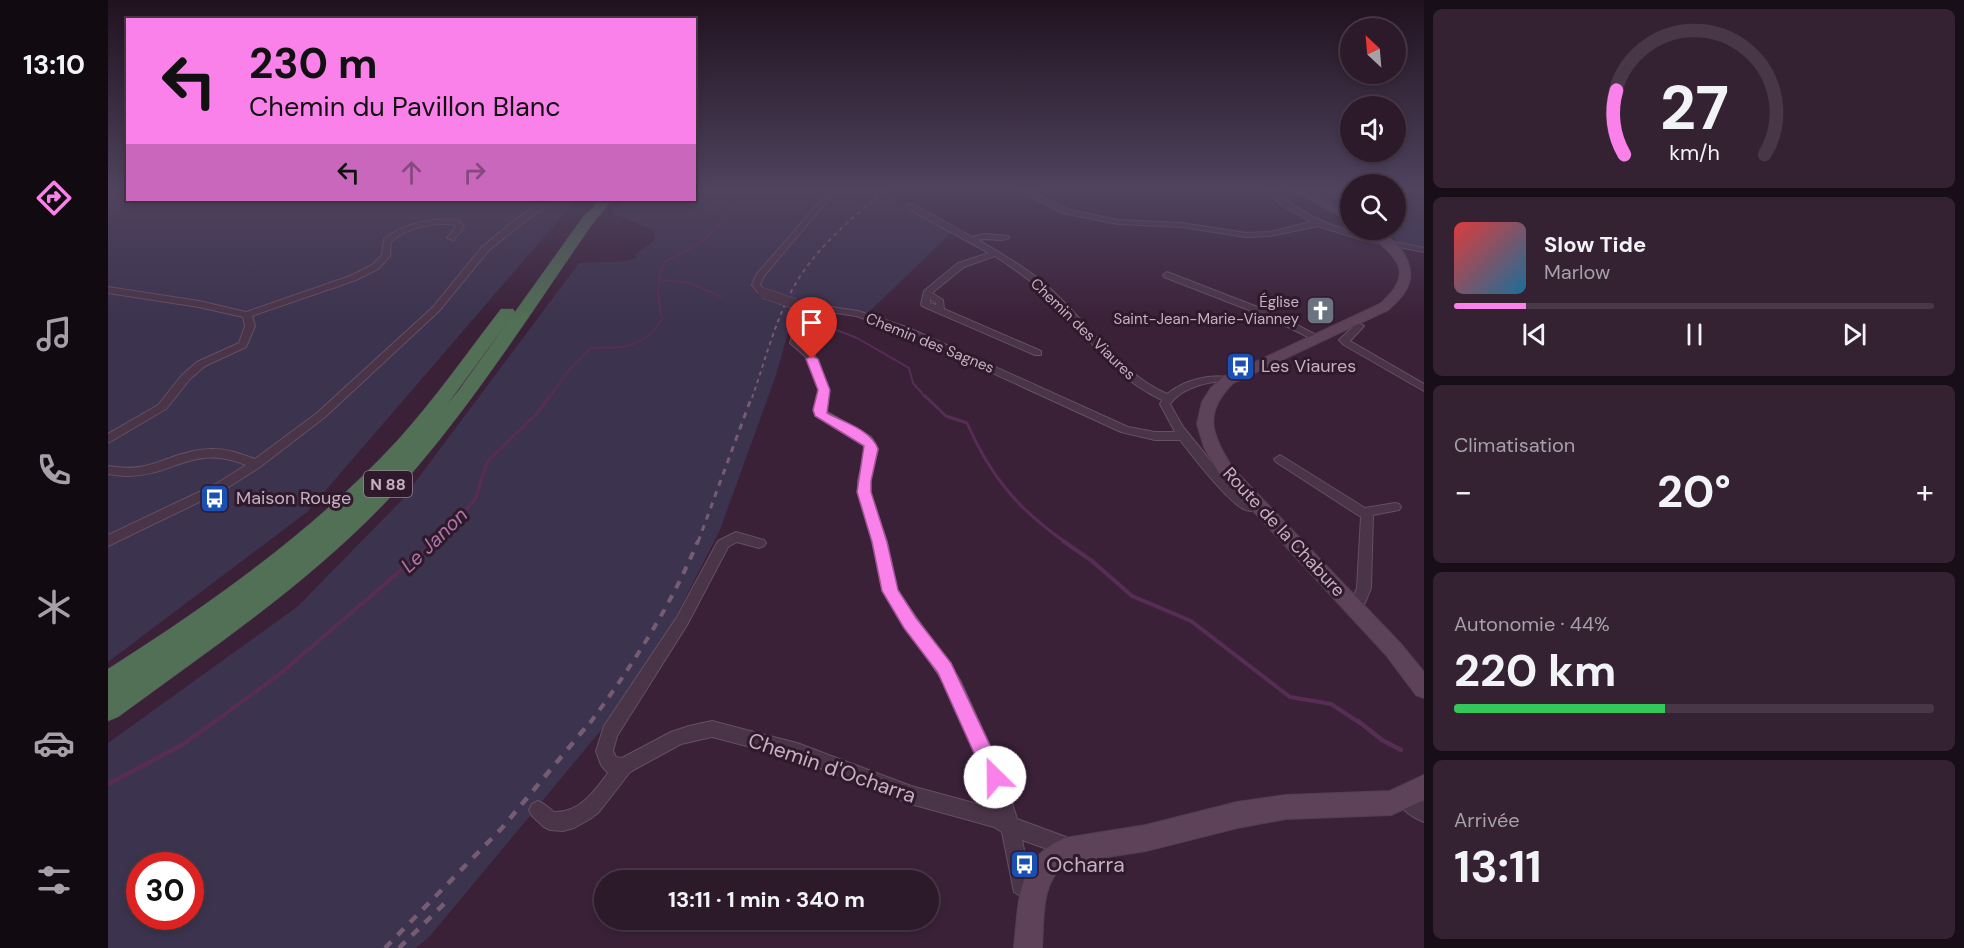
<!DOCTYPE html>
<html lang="fr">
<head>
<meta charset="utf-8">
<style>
  :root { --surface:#2c192a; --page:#342232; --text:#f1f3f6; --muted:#a6a0a8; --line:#483847; --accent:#fa81ea }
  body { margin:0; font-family:"DM Sans",sans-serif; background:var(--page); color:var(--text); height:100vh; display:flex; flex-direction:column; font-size:22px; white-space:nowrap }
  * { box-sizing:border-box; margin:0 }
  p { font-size:20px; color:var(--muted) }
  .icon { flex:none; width:33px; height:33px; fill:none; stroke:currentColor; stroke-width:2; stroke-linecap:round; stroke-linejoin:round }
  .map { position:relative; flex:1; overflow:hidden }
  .sheet { display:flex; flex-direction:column; gap:9px; padding:9px; background:#180e17; width:540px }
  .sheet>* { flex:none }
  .top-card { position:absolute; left:18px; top:18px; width:570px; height:183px; border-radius:0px; box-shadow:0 3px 9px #0003,0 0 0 2px var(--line); background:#fa81ea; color:#111; overflow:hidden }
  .needle { width:39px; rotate:334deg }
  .fabs { position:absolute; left:1232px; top:18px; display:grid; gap:12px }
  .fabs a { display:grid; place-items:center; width:66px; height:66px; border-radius:50%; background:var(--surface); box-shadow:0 3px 9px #0003,0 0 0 2px var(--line); font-size:30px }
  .speed { position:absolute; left:18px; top:852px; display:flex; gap:12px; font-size:30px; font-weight:700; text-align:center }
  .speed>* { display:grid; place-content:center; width:78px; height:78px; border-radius:50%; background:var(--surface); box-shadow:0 3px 9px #0003,0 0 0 2px var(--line); line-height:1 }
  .speed .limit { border:9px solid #d22; background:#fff; color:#111 }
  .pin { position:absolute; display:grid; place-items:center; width:51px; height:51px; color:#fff; margin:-62px -26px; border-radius:50% 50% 50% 0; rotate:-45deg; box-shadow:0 0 6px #0007 }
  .pin .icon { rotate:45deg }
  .me { position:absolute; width:66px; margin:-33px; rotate:337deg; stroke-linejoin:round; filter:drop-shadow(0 0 4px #0008) }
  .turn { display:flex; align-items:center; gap:21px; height:126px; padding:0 24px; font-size:27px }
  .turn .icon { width:78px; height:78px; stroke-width:2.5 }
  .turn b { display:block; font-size:42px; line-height:51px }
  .lanes { display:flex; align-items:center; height:57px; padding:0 24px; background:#0003; justify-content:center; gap:30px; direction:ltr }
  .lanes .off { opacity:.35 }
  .big { font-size:45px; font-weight:700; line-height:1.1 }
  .sheet .tile { flex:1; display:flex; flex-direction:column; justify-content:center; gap:9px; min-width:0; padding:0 21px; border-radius:9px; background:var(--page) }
  .sheet .dial { align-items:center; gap:0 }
  .dial svg { height:156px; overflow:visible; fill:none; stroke:var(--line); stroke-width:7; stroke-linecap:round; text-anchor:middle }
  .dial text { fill:var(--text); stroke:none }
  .song { display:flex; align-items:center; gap:18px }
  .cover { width:72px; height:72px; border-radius:9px; background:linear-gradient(135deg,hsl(0 70% 55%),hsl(200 70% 35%)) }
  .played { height:6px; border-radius:3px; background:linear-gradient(90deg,var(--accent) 15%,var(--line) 15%) }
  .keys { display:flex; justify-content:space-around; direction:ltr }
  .heat { display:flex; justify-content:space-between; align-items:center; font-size:33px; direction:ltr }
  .charge { height:9px; border-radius:4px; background:linear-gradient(90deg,#34c759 44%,var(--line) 0) }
  .trip { position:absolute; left:486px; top:870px; width:345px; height:60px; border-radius:30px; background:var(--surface); box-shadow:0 3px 9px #0003,0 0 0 2px var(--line); font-weight:700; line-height:60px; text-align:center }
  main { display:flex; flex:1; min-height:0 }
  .dock { display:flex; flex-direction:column; width:108px; justify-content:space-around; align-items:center; background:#120a11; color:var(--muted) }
  .dock .icon { width:42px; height:42px }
  .dock .current { color:var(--accent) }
  .dock b { font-size:27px; color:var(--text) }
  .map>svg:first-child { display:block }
</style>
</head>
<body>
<main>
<nav class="dock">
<b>13:10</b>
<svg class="icon current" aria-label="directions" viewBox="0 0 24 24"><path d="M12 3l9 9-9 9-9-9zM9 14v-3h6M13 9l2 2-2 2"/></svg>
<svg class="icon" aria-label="music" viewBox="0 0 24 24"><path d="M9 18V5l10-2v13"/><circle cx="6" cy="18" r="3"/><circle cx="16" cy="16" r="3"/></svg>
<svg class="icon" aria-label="phone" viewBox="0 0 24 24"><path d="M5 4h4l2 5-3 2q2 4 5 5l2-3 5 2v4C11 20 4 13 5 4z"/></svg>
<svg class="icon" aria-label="climate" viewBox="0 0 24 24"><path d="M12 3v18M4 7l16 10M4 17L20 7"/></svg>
<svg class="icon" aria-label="car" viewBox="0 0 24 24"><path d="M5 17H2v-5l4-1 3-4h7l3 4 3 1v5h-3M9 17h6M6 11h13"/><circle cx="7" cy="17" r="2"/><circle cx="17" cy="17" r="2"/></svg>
<svg class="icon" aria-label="filters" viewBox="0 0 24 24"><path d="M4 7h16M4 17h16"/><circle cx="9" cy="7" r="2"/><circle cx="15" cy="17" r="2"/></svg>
</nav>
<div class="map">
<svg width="1316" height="948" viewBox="0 0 1316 948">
  <rect width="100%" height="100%" fill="#3a2138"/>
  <!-- green -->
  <g fill="#3c334e" fill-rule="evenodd">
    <path d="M 0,189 L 19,189 L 20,200 L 468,200 L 199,512 L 0,662 Z"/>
    <path d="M 587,189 L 779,189 L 777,193 L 843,233 L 760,313 L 689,301 L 668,375 L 612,530 L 560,632 L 499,723 L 322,936 L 308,948 L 0,948 L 0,743 L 189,607 L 293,501 L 471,263 L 520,261 L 529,257 L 526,255 L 546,241 L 547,231 L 507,214 L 505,209 L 519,200 L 586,200 ZM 32,866 L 82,866 L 82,916 L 32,916 Z"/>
    <path d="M 1192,189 L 1242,189 L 1242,215 Z"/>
    <path d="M 1287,189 L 1316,189 L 1316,248 L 1292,242 L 1272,230 L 1287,230 Z"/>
  </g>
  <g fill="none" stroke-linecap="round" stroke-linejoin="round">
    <!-- stream-far3 -->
    <g stroke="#582d55" stroke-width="2">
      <path d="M 551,280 L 580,282 L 613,297"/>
      <path d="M 713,324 L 749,338 L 801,368 L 805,383 L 818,398"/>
      <path d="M 441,398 L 461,370 L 483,348 C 517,347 532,350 554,320 L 550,293 L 552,271 L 558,261 L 594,242 L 627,205 L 654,189"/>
    </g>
    <!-- stream-far2 -->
    <g stroke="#582d55" stroke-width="3">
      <path d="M 817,396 L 838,416 L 859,423 C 882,476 910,509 957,542"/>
      <path d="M 326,542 L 367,500 L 379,462 L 430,412 L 442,396"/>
    </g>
    <!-- stream-far1 -->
    <g stroke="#582d55" stroke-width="4">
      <path d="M 955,541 L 984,561 L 1024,596 L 1083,621 L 1182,697 L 1223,704 L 1252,723"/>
      <path d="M 105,723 L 172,674 L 327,541"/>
    </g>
    <!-- stream -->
    <g stroke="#582d55" stroke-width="4.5">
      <path d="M 1250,721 L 1274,740 L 1293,750"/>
      <path d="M 0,784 L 74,745 L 107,721"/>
    </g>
    <defs>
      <g id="street">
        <path d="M 723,189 L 729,189 L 656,276 L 652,285 L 659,293 L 652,295 L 644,285 L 648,275 Z"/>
        <path d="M 910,189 L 918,189 L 959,209 L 1010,220 L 1074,223 L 1138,233 L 1162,232 L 1203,222 L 1173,205 L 1158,189 L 1165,189 C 1206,228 1261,237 1316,248 L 1316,252 L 1251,239 L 1210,226 L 1162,236 L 1138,237 L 1074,227 L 1010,224 L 954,213 Z"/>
        <path d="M 442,200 L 449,200 L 421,218 L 381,250 L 331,311 L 217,417 L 152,467 L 116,490 L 0,546 L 0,535 L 108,484 L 138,465 C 84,443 67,476 19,476 C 13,476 6,475 0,474 L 0,466 C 13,468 25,469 37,466 C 60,460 82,448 106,449 C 120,449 133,454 147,459 L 209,413 L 325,307 L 375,246 L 415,214 Z"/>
        <path d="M 799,204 L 805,204 L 864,237 L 876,234 L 900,236 L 901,238 C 893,243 880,237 870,240 C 899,257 929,274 953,299 C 987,333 1013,373 1059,394 C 1076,380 1102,373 1124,378 L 1125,380 C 1119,384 1114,381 1106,382 C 1091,384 1071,391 1062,404 L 1075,427 L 1110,470 L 1143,502 L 1153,503 L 1155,506 L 1153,509 C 1148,511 1140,512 1135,509 C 1118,499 1085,457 1072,440 L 1047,440 L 1013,432 L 795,332 L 748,316 L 701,309 L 692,342 L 707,356 L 721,390 L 718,411 L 763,437 L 770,449 L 762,481 L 762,492 L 779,542 L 789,590 L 852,680 L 896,777 L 909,819 L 958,837 L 966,851 L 964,858 L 957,860 L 950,858 L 945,851 L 914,840 L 922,879 L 932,886 L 935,893 L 932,900 L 925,903 L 906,892 L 894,832 L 886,827 L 803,804 L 689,759 L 604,737 L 573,744 L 522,772 L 491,812 L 482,819 L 466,828 L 455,831 L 442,830 L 436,827 L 424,816 L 421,810 L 424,804 L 430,801 L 436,804 L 446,812 C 471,813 486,792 500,773 L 493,765 L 488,751 L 496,726 L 569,617 L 610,541 L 628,532 L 656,540 L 658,543 L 656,546 L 651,548 L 629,542 L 620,547 L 579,625 L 509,736 L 505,751 L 508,757 L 514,758 L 563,732 L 581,726 L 604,721 L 689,743 L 803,786 L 888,809 L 878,778 L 840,689 L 775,591 L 765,542 L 750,492 L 750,481 L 758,449 L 755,442 L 707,412 L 711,390 L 698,357 L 682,343 L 693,308 L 686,305 L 690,302 L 750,311 L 801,328 L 1020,427 L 1047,432 L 1067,432 L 1052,404 L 1054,400 C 1003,376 983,339 946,301 C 928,284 908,270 887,256 L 856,267 L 824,293 L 835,300 L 836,309 L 933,351 L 933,355 L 927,355 L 814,306 L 813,304 L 816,291 L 850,263 L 881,253 L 799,208 ZM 822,299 L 828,303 L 828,305 L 822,303 Z"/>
        <path d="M 339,219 L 350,220 L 356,227 L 346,240 L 339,238 L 348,227 L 345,224 C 323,223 300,227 283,242 L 282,256 L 270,269 L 248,280 L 144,316 L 147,326 L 138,347 L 97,366 L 82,379 L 58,409 L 0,443 L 0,434 L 50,405 L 74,375 L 89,362 L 131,343 L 137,326 L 135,317 L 91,307 L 0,293 L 0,287 L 91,301 L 138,312 L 242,276 L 264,265 L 274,255 L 276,239 C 294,225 317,220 339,219 Z"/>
        <path d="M 1059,272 L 1170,315 L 1214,338 L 1209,341 L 1206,340 L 1164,319 L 1056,277 L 1055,275 Z"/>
        <path d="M 1244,320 L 1256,326 L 1242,341 L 1316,384 L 1316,391 L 1236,345 L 1231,340 L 1245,327 L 1239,323 Z"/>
        <path d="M 1172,455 L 1257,508 L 1287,503 L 1291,504 L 1293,507 L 1291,510 L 1265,515 L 1263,588 L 1257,603 L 1240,608 L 1235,606 L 1233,602 L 1235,598 L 1246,595 L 1249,588 L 1253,517 L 1168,462 L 1166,459 Z"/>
        <path d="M 1297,789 L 1316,802 L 1316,822 C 1305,818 1292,809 1288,798 L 1291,792 Z"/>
      </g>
      <g id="secondary">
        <path d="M 1181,189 L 1192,189 L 1242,214 L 1242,221 Z"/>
        <path d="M 1258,230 C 1280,228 1305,256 1302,278 C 1300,292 1290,301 1280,310 L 1125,383 C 1095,413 1103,434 1124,467 L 1292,643 L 1316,672 L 1316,698 L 1308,695 L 1278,655 L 1112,475 L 1096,447 L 1089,424 L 1094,402 L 1103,388 L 1115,377 L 1272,304 C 1312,269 1283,256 1258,230 Z"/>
        <path d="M 1316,775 L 1316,800 L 1283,815 L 1178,819 L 1129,828 L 1038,851 L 960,863 C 932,879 936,920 934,948 L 906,948 C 911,902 908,858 957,838 L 1038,825 L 1129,802 L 1178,795 L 1282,791 Z"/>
      </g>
      <path id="highway" d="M 492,200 L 504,200 L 485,223 C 426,308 371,395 304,473 C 221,570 112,642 10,717 L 0,721 L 0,669 C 104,603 205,531 289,441 C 327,399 359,353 393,309 L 405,309 L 407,312 L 338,406 L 351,390 L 475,217 Z"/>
    </defs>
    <!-- street casing -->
    <use href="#street" stroke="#654f63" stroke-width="2"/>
    <!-- secondary casing -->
    <use href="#secondary" stroke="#533e51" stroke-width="2"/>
    <!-- highway casing -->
    <use href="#highway" stroke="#553f53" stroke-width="1"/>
    <!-- street -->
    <use href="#street" fill="#4a3448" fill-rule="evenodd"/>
    <!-- secondary -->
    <use href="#secondary" fill="#5d4259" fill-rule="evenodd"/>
    <!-- highway -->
    <use href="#highway" fill="#517055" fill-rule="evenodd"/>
    <!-- rail-far3 -->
    <path stroke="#765b73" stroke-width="2" stroke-dasharray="4 4" stroke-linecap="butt" d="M 644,398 C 658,358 669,313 691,278 C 714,242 747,216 778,189"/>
    <!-- rail-far2 -->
    <path stroke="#765b73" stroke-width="3" stroke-dasharray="6 6" stroke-linecap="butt" d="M 590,542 L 644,396"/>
    <!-- rail-far1 -->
    <path stroke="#765b73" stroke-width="4" stroke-dasharray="8 8" stroke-linecap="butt" d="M 482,723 C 524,666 563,606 590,541"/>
    <!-- rail -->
    <g stroke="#765b73" stroke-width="4.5" stroke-dasharray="9 9" stroke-linecap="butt">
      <path d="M 277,948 L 394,828 L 483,721"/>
      <path d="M 291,948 L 338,902"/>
    </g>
    <defs>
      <path id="street-bridge" d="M 655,293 L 687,304"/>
    </defs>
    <!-- street-bridge casing -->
    <use href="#street-bridge" stroke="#654f63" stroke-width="11" stroke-linecap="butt"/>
    <!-- street-bridge -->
    <use href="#street-bridge" stroke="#4a3448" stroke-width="10"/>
  </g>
  <!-- sky -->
  <linearGradient id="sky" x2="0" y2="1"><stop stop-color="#20121f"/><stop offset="0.59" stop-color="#4f435e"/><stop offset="1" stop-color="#4f435e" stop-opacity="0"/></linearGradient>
  <rect width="1316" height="321" fill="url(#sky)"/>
  <!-- route -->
  <path fill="#fa81ea" stroke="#a25498" stroke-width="1.5" d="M 704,356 L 710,359 L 722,390 L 719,413 C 735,422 764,430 770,449 L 763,481 L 763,492 L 779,542 L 790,590 L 808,618 L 843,663 L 897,777 L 894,784 L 887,787 L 880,784 L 830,673 L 796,628 L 774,591 L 764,542 L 749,492 L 756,446 L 707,416 L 705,410 L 710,390 L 698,359 Z"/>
  <!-- icons -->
  <defs>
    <symbol id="church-square" viewBox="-11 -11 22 22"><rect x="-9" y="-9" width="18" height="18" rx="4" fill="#6b7280" stroke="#2f1a2c"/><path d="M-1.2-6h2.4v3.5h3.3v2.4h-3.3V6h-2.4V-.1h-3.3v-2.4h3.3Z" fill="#fff"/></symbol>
    <symbol id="bus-square" viewBox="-11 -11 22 22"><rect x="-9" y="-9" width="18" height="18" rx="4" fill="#1a4fb4" stroke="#2f1a2c"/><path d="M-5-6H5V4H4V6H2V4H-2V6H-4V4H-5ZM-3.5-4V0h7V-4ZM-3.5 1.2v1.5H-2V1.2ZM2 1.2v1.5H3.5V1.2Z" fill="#fff"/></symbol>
  </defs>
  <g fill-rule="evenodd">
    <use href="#church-square" x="1196" y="294" width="33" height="33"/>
    <use href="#bus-square" x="1116" y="350" width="33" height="33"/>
    <use href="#bus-square" x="90" y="482" width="33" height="33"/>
    <use href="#bus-square" x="900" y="848" width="33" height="33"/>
  </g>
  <g text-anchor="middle" stroke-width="6" stroke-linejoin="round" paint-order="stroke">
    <!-- far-poi labels -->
    <g font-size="15" fill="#c6afc3" stroke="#2f1a2c" text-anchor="end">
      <text x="1191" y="307">Église<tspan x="1191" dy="17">Saint-Jean-Marie-Vianney</tspan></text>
    </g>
    <!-- far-street labels -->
    <g font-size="15" fill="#c6afc3" stroke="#2f1a2c">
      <text transform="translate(975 329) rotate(44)" y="5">Chemin des Viaures</text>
      <text transform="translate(822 343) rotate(22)" y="5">Chemin des Sagnes</text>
    </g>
    <!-- shield labels -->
    <rect fill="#2f1a2c" stroke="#998296" stroke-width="1.5" x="256" y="471" width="48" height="26" rx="4.5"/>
    <g font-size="16" font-weight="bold" fill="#c6afc3">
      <text x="280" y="490">N 88</text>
    </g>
    <!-- poi labels -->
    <g font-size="18" fill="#c6afc3" stroke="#2f1a2c" text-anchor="start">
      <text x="1153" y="372">Les Viaures</text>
      <text x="128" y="504">Maison Rouge</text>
    </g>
    <!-- street labels -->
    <g font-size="18" fill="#c6afc3" stroke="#2f1a2c">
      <text transform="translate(1176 532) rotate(47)" y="6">Route de la Chabure</text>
    </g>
    <!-- water labels -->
    <g font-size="20" font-style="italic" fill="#af76aa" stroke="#2f1a2c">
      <text transform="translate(326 540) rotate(-44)" y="7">Le Janon</text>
    </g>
    <!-- near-street labels -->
    <g font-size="21" fill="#c6afc3" stroke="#2f1a2c">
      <text transform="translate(724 768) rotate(19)" y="7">Chemin d'Ocharra</text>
    </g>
    <!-- near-poi labels -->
    <g font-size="21" fill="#c6afc3" stroke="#2f1a2c" text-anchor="start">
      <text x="938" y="872">Ocharra</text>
    </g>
  </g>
</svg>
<div class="fabs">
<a><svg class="needle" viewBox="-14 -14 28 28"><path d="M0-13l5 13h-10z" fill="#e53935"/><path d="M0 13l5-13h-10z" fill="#a6a0a8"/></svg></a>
<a><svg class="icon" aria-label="sound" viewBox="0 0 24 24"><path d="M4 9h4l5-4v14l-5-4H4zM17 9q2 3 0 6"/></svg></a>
<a><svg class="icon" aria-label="search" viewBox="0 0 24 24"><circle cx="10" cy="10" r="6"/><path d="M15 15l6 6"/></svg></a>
</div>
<div class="speed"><div class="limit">30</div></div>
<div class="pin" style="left:704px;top:359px;background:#d93025"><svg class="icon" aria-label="arrive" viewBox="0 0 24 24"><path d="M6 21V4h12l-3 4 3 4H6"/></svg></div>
<svg class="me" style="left:887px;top:777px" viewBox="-20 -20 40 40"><circle r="19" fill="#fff"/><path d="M0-13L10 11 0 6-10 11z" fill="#fa81ea"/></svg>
<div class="trip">13:11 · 1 min · 340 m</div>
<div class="top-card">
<div class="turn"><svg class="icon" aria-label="left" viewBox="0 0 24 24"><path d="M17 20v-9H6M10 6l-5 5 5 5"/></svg><div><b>230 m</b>Chemin du Pavillon Blanc</div></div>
<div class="lanes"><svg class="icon" aria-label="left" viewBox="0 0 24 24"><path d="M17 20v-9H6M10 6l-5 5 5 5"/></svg><svg class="icon off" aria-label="ahead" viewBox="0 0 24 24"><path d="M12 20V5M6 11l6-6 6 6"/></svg><svg class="icon off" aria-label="right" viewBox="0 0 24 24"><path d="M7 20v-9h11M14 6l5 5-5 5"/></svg></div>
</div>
</div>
<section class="sheet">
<div class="tile dial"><svg viewBox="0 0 100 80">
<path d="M14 69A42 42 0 1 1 86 69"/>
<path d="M14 69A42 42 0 0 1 10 36" stroke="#fa81ea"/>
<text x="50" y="56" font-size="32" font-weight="700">27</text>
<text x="50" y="72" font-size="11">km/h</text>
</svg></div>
<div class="tile">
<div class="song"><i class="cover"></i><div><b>Slow Tide</b><p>Marlow</p></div></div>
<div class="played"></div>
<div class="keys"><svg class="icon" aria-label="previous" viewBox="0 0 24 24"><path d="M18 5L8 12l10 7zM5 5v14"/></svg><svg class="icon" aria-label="pause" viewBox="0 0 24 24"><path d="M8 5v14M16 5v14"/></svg><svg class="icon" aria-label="next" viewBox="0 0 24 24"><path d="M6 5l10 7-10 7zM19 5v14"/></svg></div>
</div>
<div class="tile"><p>Climatisation</p>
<div class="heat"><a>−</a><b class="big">20°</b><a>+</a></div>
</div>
<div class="tile"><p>Autonomie · 44%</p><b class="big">220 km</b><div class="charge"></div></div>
<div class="tile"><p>Arrivée</p><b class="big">13:11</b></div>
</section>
</main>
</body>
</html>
